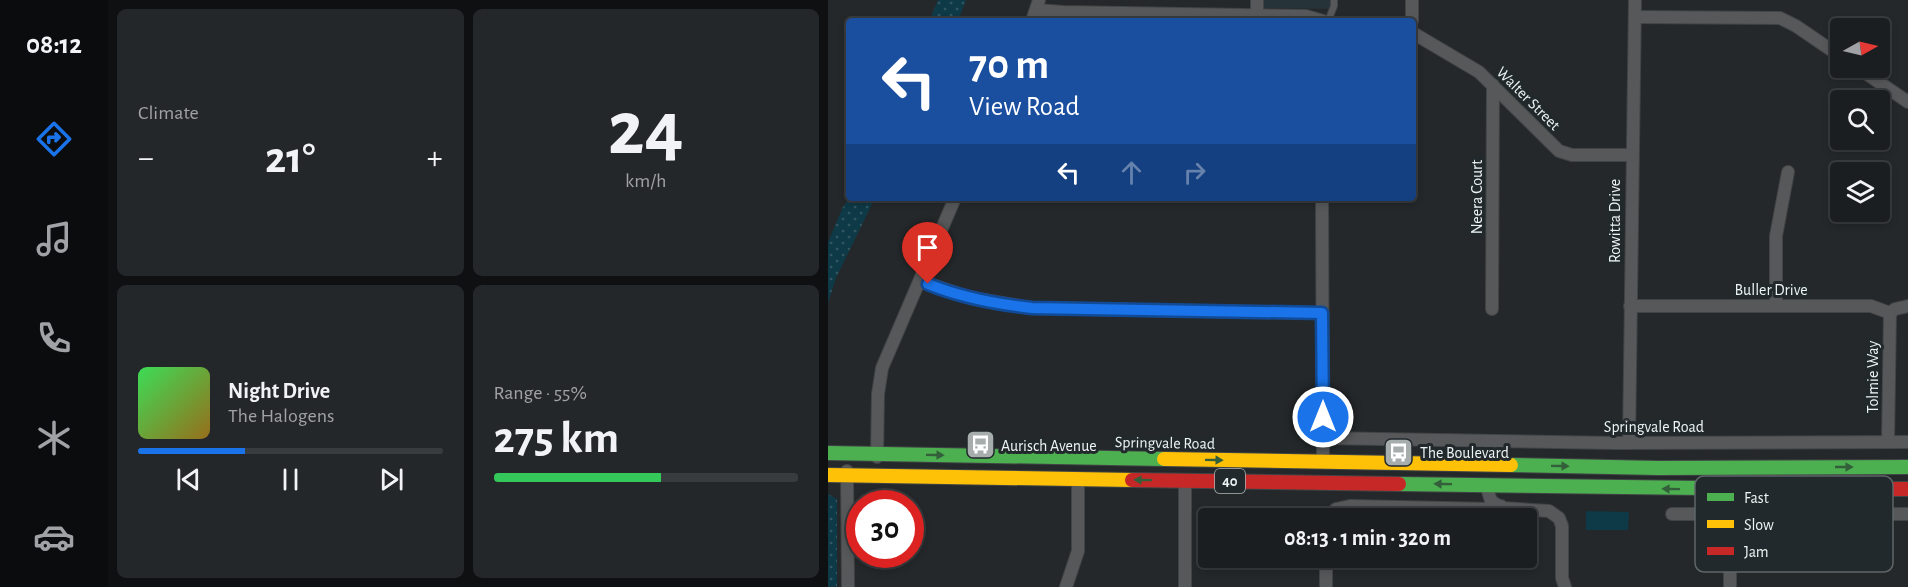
<!DOCTYPE html>
<html lang="en">
<head>
<meta charset="utf-8">
<style>
  :root { --surface:#1b1e20; --page:#242729; --text:#f1f3f6; --muted:#a0a2a5; --line:#393c3e; --accent:#1a73e8 }
  body { margin:0; font-family:"Alegreya Sans",sans-serif; background:var(--page); color:var(--text); height:100vh; display:flex; flex-direction:column; font-size:22px; white-space:nowrap }
  * { box-sizing:border-box; margin:0 }
  p { font-size:20px; color:var(--muted) }
  .icon { flex:none; width:33px; height:33px; fill:none; stroke:currentColor; stroke-width:2; stroke-linecap:round; stroke-linejoin:round }
  .map { position:relative; flex:1; overflow:hidden }
  .details { display:flex; flex-direction:column; gap:9px; padding:9px; background:#0f1012; width:720px }
  .details>* { flex:none }
  .guide { position:absolute; left:18px; top:18px; width:570px; height:183px; border-radius:6px; box-shadow:0 3px 9px #0003,0 0 0 2px var(--line); background:#1a4fa0; color:#fff; overflow:hidden }
  .needle { width:39px; rotate:82deg }
  .controls { position:absolute; left:1002px; top:18px; display:grid; gap:12px }
  .controls a { display:grid; place-items:center; width:60px; height:60px; border-radius:6px; background:var(--surface); box-shadow:0 3px 9px #0003,0 0 0 2px var(--line); font-size:30px }
  .speed { position:absolute; left:18px; top:490px; display:flex; gap:12px; font-size:30px; font-weight:700; text-align:center }
  .speed>* { display:grid; place-content:center; width:78px; height:78px; border-radius:50%; background:var(--surface); box-shadow:0 3px 9px #0003,0 0 0 2px var(--line); line-height:1 }
  .speed .limit { border:9px solid #d22; background:#fff; color:#111 }
  .pin { position:absolute; display:grid; place-items:center; width:51px; height:51px; color:#fff; margin:-62px -26px; border-radius:50% 50% 50% 0; rotate:-45deg; box-shadow:0 0 6px #0007 }
  .pin .icon { rotate:45deg }
  .me { position:absolute; width:66px; margin:-33px; rotate:0deg; stroke-linejoin:round; filter:drop-shadow(0 0 4px #0008) }
  .turn { display:flex; align-items:center; gap:21px; height:126px; padding:0 24px; font-size:27px }
  .turn .icon { width:78px; height:78px; stroke-width:2.5 }
  .turn b { display:block; font-size:42px; line-height:51px }
  .lanes { display:flex; align-items:center; height:57px; padding:0 24px; background:#0003; justify-content:center; gap:30px; direction:ltr }
  .lanes .off { opacity:.35 }
  .big { font-size:45px; font-weight:700; line-height:1.1 }
  .details .tile { flex:1; display:flex; flex-direction:column; justify-content:center; gap:9px; min-width:0; padding:0 21px; border-radius:9px; background:var(--page) }
  .details .dial { align-items:center; gap:0 }
  .dial b { font-size:78px; line-height:1 }
  .song { display:flex; align-items:center; gap:18px }
  .cover { width:72px; height:72px; border-radius:9px; background:linear-gradient(135deg,hsl(130 70% 55%),hsl(40 70% 35%)) }
  .played { height:6px; border-radius:3px; background:linear-gradient(90deg,var(--accent) 35%,var(--line) 35%) }
  .keys { display:flex; justify-content:space-around; direction:ltr }
  .heat { display:flex; justify-content:space-between; align-items:center; font-size:33px; direction:ltr }
  .charge { height:9px; border-radius:4px; background:linear-gradient(90deg,#34c759 55%,var(--line) 0) }
  .details .tiles { flex:1; display:grid; gap:9px; grid-template-columns:repeat(2,1fr) }
  .trip { position:absolute; left:370px; top:508px; width:339px; height:60px; border-radius:6px; background:var(--surface); box-shadow:0 3px 9px #0003,0 0 0 2px var(--line); font-weight:700; line-height:60px; text-align:center }
  main { display:flex; flex:1; min-height:0 }
  .tabs { display:flex; flex-direction:column; width:108px; justify-content:space-around; align-items:center; background:#0b0c0d; color:var(--muted) }
  .tabs .icon { width:42px; height:42px }
  .tabs .current { color:var(--accent) }
  .tabs b { font-size:27px; color:var(--text) }
  .map>svg:first-child { display:block }
</style>
</head>
<body>
<main>
<nav class="tabs">
<b>08:12</b>
<svg class="icon current" aria-label="directions" viewBox="0 0 24 24"><path d="M12 3l9 9-9 9-9-9zM9 14v-3h6M13 9l2 2-2 2"/></svg>
<svg class="icon" aria-label="music" viewBox="0 0 24 24"><path d="M9 18V5l10-2v13"/><circle cx="6" cy="18" r="3"/><circle cx="16" cy="16" r="3"/></svg>
<svg class="icon" aria-label="phone" viewBox="0 0 24 24"><path d="M5 4h4l2 5-3 2q2 4 5 5l2-3 5 2v4C11 20 4 13 5 4z"/></svg>
<svg class="icon" aria-label="climate" viewBox="0 0 24 24"><path d="M12 3v18M4 7l16 10M4 17L20 7"/></svg>
<svg class="icon" aria-label="car" viewBox="0 0 24 24"><path d="M5 17H2v-5l4-1 3-4h7l3 4 3 1v5h-3M9 17h6M6 11h13"/><circle cx="7" cy="17" r="2"/><circle cx="17" cy="17" r="2"/></svg>
</nav>
<section class="details">
<div class="tiles">
<div class="tile"><p>Climate</p>
<div class="heat"><a>−</a><b class="big">21°</b><a>+</a></div>
</div>
<div class="tile dial"><b>24</b><p>km/h</p></div>
<div class="tile">
<div class="song"><i class="cover"></i><div><b>Night Drive</b><p>The Halogens</p></div></div>
<div class="played"></div>
<div class="keys"><svg class="icon" aria-label="previous" viewBox="0 0 24 24"><path d="M18 5L8 12l10 7zM5 5v14"/></svg><svg class="icon" aria-label="pause" viewBox="0 0 24 24"><path d="M8 5v14M16 5v14"/></svg><svg class="icon" aria-label="next" viewBox="0 0 24 24"><path d="M6 5l10 7-10 7zM19 5v14"/></svg></div>
</div>
<div class="tile"><p>Range · 55%</p><b class="big">275 km</b><div class="charge"></div></div>
</div>
</section>
<div class="map">
<svg width="1080" height="587" viewBox="0 0 1080 587">
  <defs>
    <pattern id="grass-dots" width="8" height="8" patternUnits="userSpaceOnUse" patternTransform="scale(1.5)"><rect width="8" height="8" fill="#0e3946"/><path d="M2 2h.1M6 6h.1" fill="none" stroke="#315661" stroke-width="1.8" stroke-linecap="round"/></pattern>
  </defs>
  <rect width="100%" height="100%" fill="#24282a"/>
  <!-- built -->
  <path fill="#263338" d="M 435,0 L 508,0 L 508,9 L 435,8 Z"/>
  <!-- grass -->
  <g fill="url(#grass-dots)">
    <path d="M 110,0 L 138,0 L 130,21 L 101,21 Z"/>
    <path d="M 21,198 L 47,198 L 8,278 L 0,303 L 0,242 L 15,207 Z"/>
    <path d="M 0,494 L 9,499 L 9,587 L 0,587 Z"/>
  </g>
  <!-- garden -->
  <path fill="#0e3946" d="M 758,511 L 801,512 L 800,530 L 758,530 Z"/>
  <g fill="none" stroke-linecap="round" stroke-linejoin="round">
    <defs>
      <path id="lane" d="M 500,21 L 506,6 L 506,0"/>
      <g id="street">
        <path d="M 209,10 L 235,12 L 478,16 L 495,21"/>
        <path d="M 429,16 L 429,0"/>
        <path d="M 807,17 L 952,18 L 968,26 L 1012,56"/>
        <path d="M 204,21 L 211,0"/>
        <path d="M 584,21 L 584,0"/>
        <path d="M 585,33 L 651,72 L 731,151 L 744,155 L 803,155"/>
        <path d="M 1030,68 L 1080,102"/>
        <path d="M 494,198 L 495,462"/>
        <path d="M 92,281 L 143,298 L 204,308 L 494,313"/>
        <path d="M 948,305 L 948,236 L 960,172"/>
        <path d="M 802,306 L 1043,306 L 1062,313"/>
        <path d="M 664,309 L 665,85"/>
        <path d="M 1062,313 L 1067,309 L 1080,306"/>
        <path d="M 495,438 L 788,443 L 1080,442"/>
        <path d="M 1060,442 L 1062,313"/>
        <path d="M 801,443 L 807,0"/>
        <path d="M 49,457 L 50,394 L 54,368 L 127,198"/>
        <path d="M 19,471 L 20,587"/>
        <path d="M 357,481 L 357,587"/>
        <path d="M 658,485 L 663,501 L 674,508 L 721,511 L 731,518 L 734,526 L 734,578 L 737,587"/>
        <path d="M 844,514 L 1080,514"/>
        <path d="M 902,514 L 902,587"/>
        <path d="M 499,519 L 508,509 L 522,506 L 663,509 L 673,506"/>
        <path d="M 238,587 L 250,551 L 250,479"/>
        <path d="M 498,587 L 498,558"/>
      </g>
      <g id="fast">
        <path d="M 0,453 L 336,459"/>
        <path d="M 683,465 L 830,468 L 1080,467"/>
        <path d="M 571,484 L 954,489"/>
      </g>
      <g id="slow">
        <path d="M 336,459 L 683,465"/>
        <path d="M 0,475 L 304,480"/>
      </g>
      <g id="jam">
        <path d="M 304,480 L 571,484"/>
        <path d="M 954,489 L 1080,489"/>
      </g>
    </defs>
    <!-- lane casing -->
    <use href="#lane" stroke="#414445" stroke-width="8"/>
    <!-- street casing -->
    <use href="#street" stroke="#414445" stroke-width="14"/>
    <!-- fast casing -->
    <use href="#fast" stroke="#414445" stroke-width="16"/>
    <!-- slow casing -->
    <use href="#slow" stroke="#414445" stroke-width="16"/>
    <!-- jam casing -->
    <use href="#jam" stroke="#414445" stroke-width="16"/>
    <!-- lane -->
    <use href="#lane" stroke="#575859" stroke-width="6"/>
    <!-- street -->
    <use href="#street" stroke="#575859" stroke-width="12"/>
    <!-- fast -->
    <use href="#fast" stroke="#4caf50" stroke-width="14"/>
    <!-- slow -->
    <use href="#slow" stroke="#ffc107" stroke-width="14"/>
    <!-- jam -->
    <use href="#jam" stroke="#c62828" stroke-width="14"/>
  </g>
  <!-- one-way arrows -->
  <defs><path id="oneway-solid" d="M-6-.8H1V-3.2L6.5 0L1 3.2V.8H-6Z" transform="scale(1.5)"/></defs>
  <g fill="#335f3a">
    <use href="#oneway-solid" transform="translate(107 455) rotate(1)"/>
    <use href="#oneway-solid" transform="translate(386 460) rotate(1)"/>
    <use href="#oneway-solid" transform="translate(732 466) rotate(1)"/>
    <use href="#oneway-solid" transform="translate(1016 467)"/>
    <use href="#oneway-solid" transform="translate(315 480) rotate(-179)"/>
    <use href="#oneway-solid" transform="translate(615 484) rotate(-179)"/>
    <use href="#oneway-solid" transform="translate(843 489) rotate(-179)"/>
  </g>
  <g fill="none" stroke-linecap="round" stroke-linejoin="round">
    <defs>
      <path id="route" d="M 100,284 C 134,298 168,304 204,308 L 494,313 L 495,417"/>
    </defs>
    <!-- route casing -->
    <use href="#route" stroke="#114b97" stroke-width="15"/>
    <!-- route -->
    <use href="#route" stroke="#1a73e8" stroke-width="10"/>
  </g>
  <!-- icons -->
  <defs>
    <symbol id="bus-square" viewBox="-11 -11 22 22"><rect x="-9" y="-9" width="18" height="18" rx="4" fill="#a7acad" stroke="#22292c"/><path d="M-5-6H5V4H4V6H2V4H-2V6H-4V4H-5ZM-3.5-4V0h7V-4ZM-3.5 1.2v1.5H-2V1.2ZM2 1.2v1.5H3.5V1.2Z" fill="#fff"/></symbol>
  </defs>
  <g fill-rule="evenodd">
    <use href="#bus-square" x="136" y="428" width="33" height="33"/>
    <use href="#bus-square" x="554" y="436" width="33" height="33"/>
  </g>
  <g text-anchor="middle" stroke-width="6" stroke-linejoin="round" paint-order="stroke">
    <!-- shield labels -->
    <rect fill="#22292c" stroke="#b1b6b8" stroke-width="1.5" x="387" y="469" width="30" height="24" rx="4.5"/>
    <g font-size="15" font-weight="bold" fill="#eef3f4">
      <text x="402" y="486">40</text>
    </g>
    <!-- street labels -->
    <g font-size="16" fill="#eef3f4" stroke="#22292c">
      <text transform="translate(701 98) rotate(45)" y="6">Walter Street</text>
      <text transform="translate(648 197) rotate(-90)" y="6">Neera Court</text>
      <text transform="translate(786 221) rotate(-90)" y="6">Rowitta Drive</text>
      <text x="943" y="295">Buller Drive</text>
      <text transform="translate(1044 377) rotate(-90)" y="6">Tolmie Way</text>
      <text x="826" y="432">Springvale Road</text>
      <text transform="translate(337 442) rotate(1)" y="6">Springvale Road</text>
    </g>
    <!-- poi labels -->
    <g font-size="16" fill="#eef3f4" stroke="#22292c" text-anchor="start">
      <text x="173" y="451">Aurisch Avenue</text>
      <text x="592" y="458">The Boulevard</text>
    </g>
  </g>
  <!-- legend -->
  <rect x="867" y="476" width="198" height="96" rx="9" fill="#22292c" stroke="#5f6668" stroke-width="1.5"/>
  <rect x="879" y="493" width="27" height="8" fill="#4caf50"/>
  <rect x="879" y="520" width="27" height="8" fill="#ffc107"/>
  <rect x="879" y="547" width="27" height="8" fill="#c62828"/>
  <g font-size="16" fill="#eef3f4">
    <text x="916" y="503">Fast</text>
    <text x="916" y="530">Slow</text>
    <text x="916" y="557">Jam</text>
  </g>
</svg>
<div class="controls">
<a><svg class="needle" viewBox="-14 -14 28 28"><path d="M0-13l5 13h-10z" fill="#e53935"/><path d="M0 13l5-13h-10z" fill="#a0a2a5"/></svg></a>
<a><svg class="icon" aria-label="search" viewBox="0 0 24 24"><circle cx="10" cy="10" r="6"/><path d="M15 15l6 6"/></svg></a>
<a><svg class="icon" aria-label="layers" viewBox="0 0 24 24"><path d="M12 4l9 5-9 5-9-5zM3 14l9 5 9-5"/></svg></a>
</div>
<div class="speed"><div class="limit">30</div></div>
<div class="pin" style="left:100px;top:284px;background:#d93025"><svg class="icon" aria-label="arrive" viewBox="0 0 24 24"><path d="M6 21V4h12l-3 4 3 4H6"/></svg></div>
<svg class="me" style="left:495px;top:417px" viewBox="-20 -20 40 40"><circle r="17" fill="#1a73e8" stroke="#fff" stroke-width="3"/><path d="M0-11L8 9 0 5-8 9z" fill="#fff"/></svg>
<div class="trip">08:13 · 1 min · 320 m</div>
<div class="guide">
<div class="turn"><svg class="icon" aria-label="left" viewBox="0 0 24 24"><path d="M17 20v-9H6M10 6l-5 5 5 5"/></svg><div><b>70 m</b>View Road</div></div>
<div class="lanes"><svg class="icon" aria-label="left" viewBox="0 0 24 24"><path d="M17 20v-9H6M10 6l-5 5 5 5"/></svg><svg class="icon off" aria-label="ahead" viewBox="0 0 24 24"><path d="M12 20V5M6 11l6-6 6 6"/></svg><svg class="icon off" aria-label="right" viewBox="0 0 24 24"><path d="M7 20v-9h11M14 6l5 5-5 5"/></svg></div>
</div>
</div>
</main>
</body>
</html>
